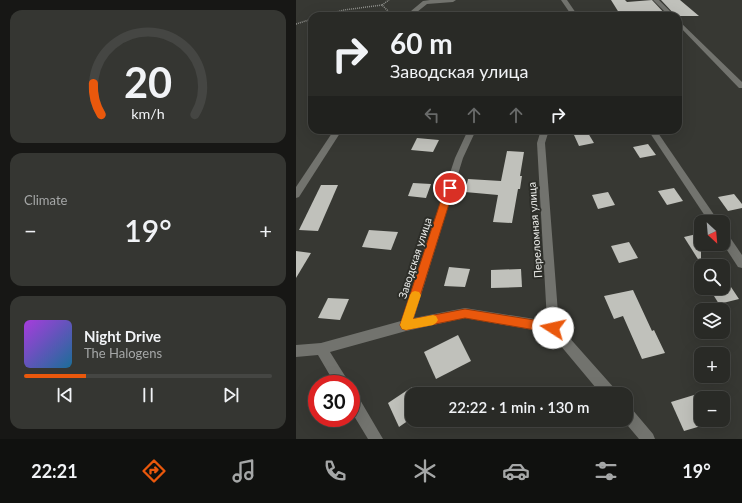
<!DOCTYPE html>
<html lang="en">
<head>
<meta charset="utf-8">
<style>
  :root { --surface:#292a26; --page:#353632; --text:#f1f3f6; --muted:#a5a7a7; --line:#454643; --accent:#ea580c }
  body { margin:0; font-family:Lato,sans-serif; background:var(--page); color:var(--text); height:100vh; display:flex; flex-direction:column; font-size:15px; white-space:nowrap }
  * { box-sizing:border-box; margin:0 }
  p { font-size:13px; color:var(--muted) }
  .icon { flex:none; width:22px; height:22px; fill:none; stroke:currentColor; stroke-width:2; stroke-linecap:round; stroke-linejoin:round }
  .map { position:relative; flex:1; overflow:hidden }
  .panel { display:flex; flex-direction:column; gap:10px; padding:10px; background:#171715; width:296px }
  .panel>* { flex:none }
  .banner { position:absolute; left:12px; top:12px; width:374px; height:122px; border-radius:12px; box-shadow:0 4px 16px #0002,0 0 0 1px var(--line); background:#292a26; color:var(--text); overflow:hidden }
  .needle { width:26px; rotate:154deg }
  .buttons { position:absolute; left:398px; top:215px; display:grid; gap:8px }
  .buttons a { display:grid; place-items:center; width:36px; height:36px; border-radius:8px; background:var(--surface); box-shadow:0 4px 16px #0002,0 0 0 1px var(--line); font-size:20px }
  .speed { position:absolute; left:12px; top:375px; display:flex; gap:8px; font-size:20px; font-weight:700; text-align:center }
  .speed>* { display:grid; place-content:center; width:52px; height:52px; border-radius:50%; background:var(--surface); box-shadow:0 4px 16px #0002,0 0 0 1px var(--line); line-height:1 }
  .speed .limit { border:6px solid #d22; background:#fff; color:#111 }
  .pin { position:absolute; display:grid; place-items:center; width:34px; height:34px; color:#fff; margin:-17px; border:2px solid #fff; border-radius:50%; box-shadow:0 1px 4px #0007 }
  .me { position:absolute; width:44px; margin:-22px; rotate:280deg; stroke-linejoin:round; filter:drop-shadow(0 0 3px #0008) }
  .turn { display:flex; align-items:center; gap:14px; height:84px; padding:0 16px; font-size:18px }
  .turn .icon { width:52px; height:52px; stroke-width:2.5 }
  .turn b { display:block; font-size:28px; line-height:34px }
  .lanes { display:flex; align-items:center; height:38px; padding:0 16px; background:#0003; justify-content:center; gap:20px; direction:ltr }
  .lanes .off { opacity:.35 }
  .big { font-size:30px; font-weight:600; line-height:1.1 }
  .panel .tile { flex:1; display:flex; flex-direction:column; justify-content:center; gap:6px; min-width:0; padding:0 14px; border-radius:12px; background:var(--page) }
  .panel .dial { align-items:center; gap:0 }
  .dial svg { height:104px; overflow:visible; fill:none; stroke:var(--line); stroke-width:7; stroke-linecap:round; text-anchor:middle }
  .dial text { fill:var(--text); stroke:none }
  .song { display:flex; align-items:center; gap:12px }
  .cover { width:48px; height:48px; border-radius:6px; background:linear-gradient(135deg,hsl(280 70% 55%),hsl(200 70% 35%)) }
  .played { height:4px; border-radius:2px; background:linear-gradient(90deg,var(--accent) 25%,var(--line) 25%) }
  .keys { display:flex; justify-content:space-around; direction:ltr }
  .heat { display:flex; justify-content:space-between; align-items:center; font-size:22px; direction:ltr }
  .trip { position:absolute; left:109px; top:387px; width:228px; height:40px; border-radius:12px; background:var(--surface); box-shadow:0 4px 16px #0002,0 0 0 1px var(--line); font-weight:600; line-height:40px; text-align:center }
  .dock { display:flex; height:64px; justify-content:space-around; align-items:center; background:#10110f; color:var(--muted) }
  .dock .icon { width:28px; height:28px }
  .dock .active { color:var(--accent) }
  .dock b { font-size:18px; color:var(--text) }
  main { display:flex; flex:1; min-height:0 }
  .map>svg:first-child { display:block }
</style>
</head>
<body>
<main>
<section class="panel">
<div class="tile dial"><svg viewBox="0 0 100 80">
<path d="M14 69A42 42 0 1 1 86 69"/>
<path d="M14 69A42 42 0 0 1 8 45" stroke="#ea580c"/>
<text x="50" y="56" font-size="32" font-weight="700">20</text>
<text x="50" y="72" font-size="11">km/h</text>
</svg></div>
<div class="tile"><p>Climate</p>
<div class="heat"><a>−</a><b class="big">19°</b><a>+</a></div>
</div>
<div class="tile">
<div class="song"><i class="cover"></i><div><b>Night Drive</b><p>The Halogens</p></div></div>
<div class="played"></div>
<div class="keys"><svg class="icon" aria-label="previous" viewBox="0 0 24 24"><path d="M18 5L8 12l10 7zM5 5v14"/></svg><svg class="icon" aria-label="pause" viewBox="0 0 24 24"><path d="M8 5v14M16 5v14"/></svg><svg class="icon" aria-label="next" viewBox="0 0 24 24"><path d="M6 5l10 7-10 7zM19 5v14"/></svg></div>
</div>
</section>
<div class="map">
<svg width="446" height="439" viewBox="0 0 446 439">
  <rect width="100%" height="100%" fill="#373833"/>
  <!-- building -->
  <g fill="#c0c1bb">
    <path d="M 315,0 L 329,0 L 331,2 L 356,0 L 371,16 L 325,16 Z"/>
    <path d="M 365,0 L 384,0 L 403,16 L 380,16 Z"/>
    <path d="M 292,133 L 298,143 L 283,146 L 278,135 Z"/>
    <path d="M 121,138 L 143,140 L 137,152 L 115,150 Z"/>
    <path d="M 352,144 L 360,155 L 344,158 L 337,147 Z"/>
    <path d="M 211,151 L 228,152 L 224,176 L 226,176 L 224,189 L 222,189 L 216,223 L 197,222 L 202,195 L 169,192 L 172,179 L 205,181 Z"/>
    <path d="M 117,183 L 135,184 L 130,198 L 112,196 Z"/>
    <path d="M 25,185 L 42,185 L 22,231 L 3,230 Z"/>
    <path d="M 378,188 L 387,201 L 371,205 L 362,191 Z"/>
    <path d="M 312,192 L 319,205 L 302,209 L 296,195 Z"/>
    <path d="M 438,194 L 446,204 L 446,208 L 432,211 L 422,197 Z"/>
    <path d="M 73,230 L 102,232 L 95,250 L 66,247 Z"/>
    <path d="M 405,233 L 405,264 L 388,237 Z"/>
    <path d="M 333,242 L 342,258 L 323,263 L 315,246 Z"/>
    <path d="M 0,251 L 15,253 L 0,278 Z"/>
    <path d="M 153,267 L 174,269 L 169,287 L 148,286 Z"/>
    <path d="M 225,269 L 226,287 L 195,288 L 195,270 Z"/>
    <path d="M 427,275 L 443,299 L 423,304 L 413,288 L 427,288 Z"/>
    <path d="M 337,290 L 356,331 L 358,330 L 369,353 L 346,359 L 327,316 L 318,319 L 308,296 Z"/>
    <path d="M 32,298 L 53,299 L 44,320 L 22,318 Z"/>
    <path d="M 162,335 L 175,361 L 140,379 L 128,352 Z"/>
    <path d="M 116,387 L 116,418 L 103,427 L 92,403 Z"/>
    <path d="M 398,395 L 405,410 L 405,426 L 388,431 L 375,402 Z"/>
  </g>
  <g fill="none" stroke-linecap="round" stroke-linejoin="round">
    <!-- path -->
    <g stroke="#91928e" stroke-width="1.5" stroke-dasharray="1 1" stroke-linecap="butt">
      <path d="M 86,5 L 93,0"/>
      <path d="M 26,16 L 48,10 L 86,5 L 97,16"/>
      <path d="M 0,24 L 16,19"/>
    </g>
    <!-- minor -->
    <g fill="#72736e" fill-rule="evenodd">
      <path d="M 134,0 L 160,0 L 157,2 L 131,4 L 116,16 L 109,16 L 127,1 Z"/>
      <path d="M 265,0 L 271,0 L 282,16 L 276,16 Z"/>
      <path d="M 357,0 L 363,0 L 379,16 L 373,16 Z"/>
      <path d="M 224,12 L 227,14 L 226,16 L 220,16 Z"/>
      <path d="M 382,20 L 446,82 L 446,88 L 443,88 L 382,25 Z"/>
      <path d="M 38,130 L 46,130 L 3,197 L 0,198 L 0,187 Z"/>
      <path d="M 172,130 L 180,130 L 167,158 L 118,318 L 169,308 L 251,321 L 241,143 L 245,130 L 253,130 L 249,143 L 263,326 L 319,389 L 321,394 L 305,394 L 254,333 L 169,318 L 110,331 L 34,352 L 54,384 L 39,384 L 22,355 L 0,357 L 0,345 L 25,343 L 105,321 L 159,158 Z"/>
      <path d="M 352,130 L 360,130 L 423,222 L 413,222 Z"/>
      <path d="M 427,232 L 431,233 L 446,255 L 446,268 L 442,267 L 427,244 Z"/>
      <path d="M 55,391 L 60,393 L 87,439 L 72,439 L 55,411 Z"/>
      <path d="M 330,406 L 335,408 L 357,434 L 359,439 L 343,439 L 327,420 L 330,420 Z"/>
    </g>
  </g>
  <!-- route -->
  <path fill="#ea580c" stroke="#983908" d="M 154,185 L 158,188 L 117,319 L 169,309 L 257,323 L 261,325 L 262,328 L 261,332 L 257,333 L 169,318 L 110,330 L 106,329 L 104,325 L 149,188 Z"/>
  <!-- slow -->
  <path fill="#f59e0b" d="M 119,291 L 123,292 L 125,295 L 117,319 L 137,315 L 140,316 L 142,320 L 140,323 L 137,325 L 110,330 L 106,329 L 104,325 L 114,295 L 116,292 Z"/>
  <g text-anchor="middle" stroke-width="4" stroke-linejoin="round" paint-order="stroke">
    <!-- street labels -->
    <g font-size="11" fill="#edeeeb" stroke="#2d2e29">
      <text transform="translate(239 230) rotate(-94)" y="4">Переломная улица</text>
      <text transform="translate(119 258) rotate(-72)" y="4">Заводская улица</text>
    </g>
  </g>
</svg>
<div class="buttons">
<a><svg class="needle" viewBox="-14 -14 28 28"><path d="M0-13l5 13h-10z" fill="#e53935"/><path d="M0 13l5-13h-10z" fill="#a5a7a7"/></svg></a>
<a><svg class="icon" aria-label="search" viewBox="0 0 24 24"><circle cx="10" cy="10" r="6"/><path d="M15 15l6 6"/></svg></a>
<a><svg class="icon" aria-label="layers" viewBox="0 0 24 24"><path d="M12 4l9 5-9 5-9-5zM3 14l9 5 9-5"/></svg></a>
<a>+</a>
<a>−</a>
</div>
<div class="speed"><div class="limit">30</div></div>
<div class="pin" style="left:154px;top:188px;background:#d93025"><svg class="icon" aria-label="arrive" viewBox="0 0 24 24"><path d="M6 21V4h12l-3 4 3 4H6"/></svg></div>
<svg class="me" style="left:257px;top:328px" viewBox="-20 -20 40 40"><circle r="19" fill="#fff"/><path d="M0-13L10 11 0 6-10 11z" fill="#ea580c"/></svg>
<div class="trip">22:22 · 1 min · 130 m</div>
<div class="banner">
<div class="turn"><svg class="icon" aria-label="right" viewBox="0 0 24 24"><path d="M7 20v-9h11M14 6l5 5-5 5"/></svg><div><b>60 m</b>Заводская улица</div></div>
<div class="lanes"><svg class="icon off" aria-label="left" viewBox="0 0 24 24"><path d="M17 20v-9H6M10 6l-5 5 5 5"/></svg><svg class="icon off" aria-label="ahead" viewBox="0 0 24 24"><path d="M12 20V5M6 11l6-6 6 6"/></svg><svg class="icon off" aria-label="ahead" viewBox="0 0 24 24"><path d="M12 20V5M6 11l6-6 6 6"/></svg><svg class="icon" aria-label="right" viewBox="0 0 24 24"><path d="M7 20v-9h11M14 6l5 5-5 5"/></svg></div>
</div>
</div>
</main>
<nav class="dock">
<b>22:21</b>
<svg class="icon active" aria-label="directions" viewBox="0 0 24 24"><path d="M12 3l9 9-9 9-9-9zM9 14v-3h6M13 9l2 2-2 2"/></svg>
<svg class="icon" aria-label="music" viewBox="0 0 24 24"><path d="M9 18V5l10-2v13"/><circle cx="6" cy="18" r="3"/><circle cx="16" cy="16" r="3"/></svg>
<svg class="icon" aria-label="phone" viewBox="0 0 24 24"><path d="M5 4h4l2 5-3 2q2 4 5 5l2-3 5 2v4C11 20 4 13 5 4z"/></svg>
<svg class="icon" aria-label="climate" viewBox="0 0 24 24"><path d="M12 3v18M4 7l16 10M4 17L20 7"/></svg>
<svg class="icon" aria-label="car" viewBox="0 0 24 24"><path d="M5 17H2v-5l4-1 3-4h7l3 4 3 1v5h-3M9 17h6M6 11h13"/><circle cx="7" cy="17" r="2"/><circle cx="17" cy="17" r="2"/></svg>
<svg class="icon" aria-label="filters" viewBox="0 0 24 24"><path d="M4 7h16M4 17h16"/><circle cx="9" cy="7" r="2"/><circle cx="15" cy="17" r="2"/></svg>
<b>19°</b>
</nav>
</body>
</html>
